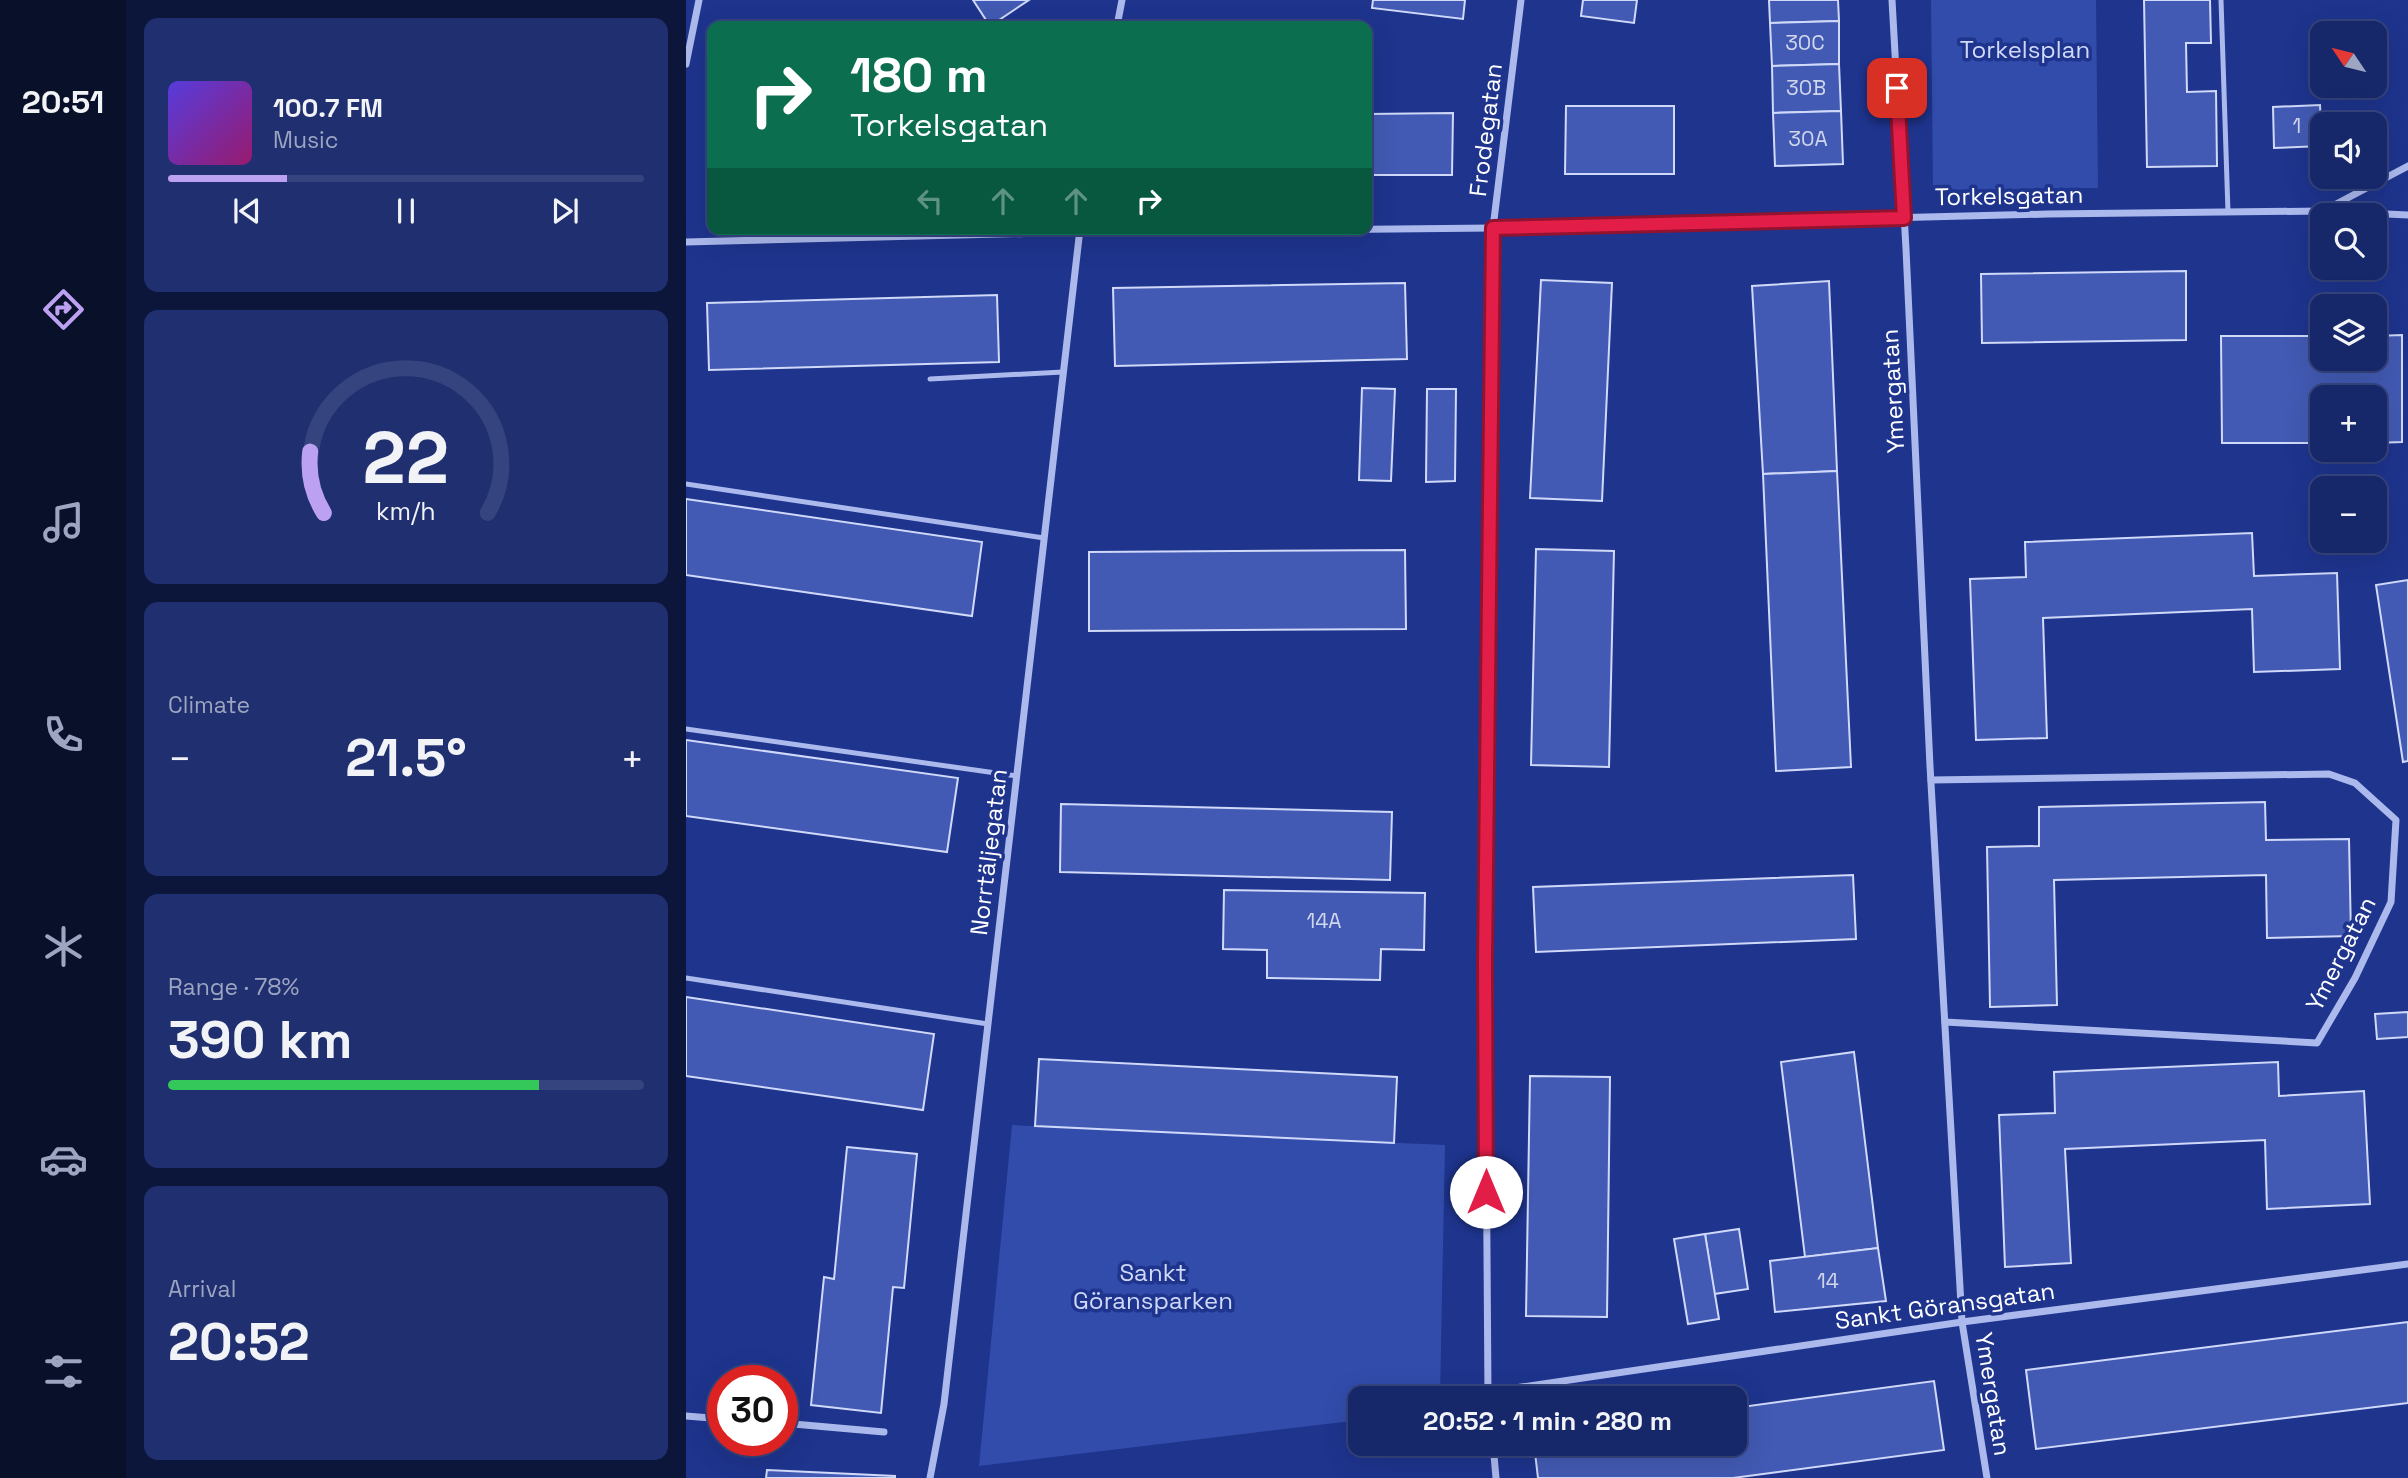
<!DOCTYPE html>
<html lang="en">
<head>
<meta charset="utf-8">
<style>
  :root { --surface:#16276a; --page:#1f2f70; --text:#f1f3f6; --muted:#9ea5c1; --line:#35447e; --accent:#bca0f2 }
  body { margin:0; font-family:"Space Grotesk",sans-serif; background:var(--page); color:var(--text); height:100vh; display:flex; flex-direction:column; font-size:26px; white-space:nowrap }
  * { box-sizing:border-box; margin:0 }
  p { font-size:23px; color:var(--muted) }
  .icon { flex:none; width:38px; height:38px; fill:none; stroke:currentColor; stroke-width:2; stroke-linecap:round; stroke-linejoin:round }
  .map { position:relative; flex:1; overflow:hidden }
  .details { display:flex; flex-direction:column; gap:18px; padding:18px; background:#0c153a; width:560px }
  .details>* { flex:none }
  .hud { position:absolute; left:21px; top:21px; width:665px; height:214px; border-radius:14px; box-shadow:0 7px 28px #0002,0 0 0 2px var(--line); background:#0b6e4f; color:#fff; overflow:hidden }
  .needle { width:46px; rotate:305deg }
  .controls { position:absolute; left:1624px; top:21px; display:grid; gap:14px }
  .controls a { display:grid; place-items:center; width:77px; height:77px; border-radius:14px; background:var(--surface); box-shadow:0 7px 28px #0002,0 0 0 2px var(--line); font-size:35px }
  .speed { position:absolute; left:21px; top:1365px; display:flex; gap:14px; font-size:35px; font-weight:700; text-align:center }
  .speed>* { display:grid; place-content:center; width:91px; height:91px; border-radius:50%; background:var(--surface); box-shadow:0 7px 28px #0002,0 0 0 2px var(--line); line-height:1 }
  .speed .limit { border:10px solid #d22; background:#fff; color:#111 }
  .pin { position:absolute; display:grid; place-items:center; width:60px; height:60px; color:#fff; margin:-30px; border-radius:14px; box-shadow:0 4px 10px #0006 }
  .me { position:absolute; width:77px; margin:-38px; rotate:0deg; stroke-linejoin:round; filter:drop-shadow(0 0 5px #0008) }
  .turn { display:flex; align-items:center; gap:24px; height:147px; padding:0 28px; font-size:32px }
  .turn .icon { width:91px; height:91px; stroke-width:2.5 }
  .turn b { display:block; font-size:49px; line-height:60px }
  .lanes { display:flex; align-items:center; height:66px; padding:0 28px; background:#0003; justify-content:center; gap:35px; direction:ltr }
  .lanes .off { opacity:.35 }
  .big { font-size:52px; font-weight:700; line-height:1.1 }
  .details .tile { flex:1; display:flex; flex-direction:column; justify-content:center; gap:10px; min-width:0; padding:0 24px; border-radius:14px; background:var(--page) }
  .details .dial { align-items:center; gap:0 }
  .dial svg { height:182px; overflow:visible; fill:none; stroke:var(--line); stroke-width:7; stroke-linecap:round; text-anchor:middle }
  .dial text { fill:var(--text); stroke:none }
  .song { display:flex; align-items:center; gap:21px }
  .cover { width:84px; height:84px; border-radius:10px; background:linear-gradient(135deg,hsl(250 70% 55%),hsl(320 70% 35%)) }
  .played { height:7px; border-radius:4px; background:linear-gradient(90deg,var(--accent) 25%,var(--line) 25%) }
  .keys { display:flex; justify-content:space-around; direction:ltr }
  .heat { display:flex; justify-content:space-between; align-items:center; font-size:38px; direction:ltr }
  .charge { height:10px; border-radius:5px; background:linear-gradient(90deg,#34c759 78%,var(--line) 0) }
  .trip { position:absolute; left:662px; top:1386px; width:399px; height:70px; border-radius:14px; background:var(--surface); box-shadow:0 7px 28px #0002,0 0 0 2px var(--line); font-weight:700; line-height:70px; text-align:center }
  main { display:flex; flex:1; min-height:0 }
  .tabs { display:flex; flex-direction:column; width:126px; justify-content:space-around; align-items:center; background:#09102a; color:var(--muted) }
  .tabs .icon { width:49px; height:49px }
  .tabs .active { color:var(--accent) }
  .tabs b { font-size:32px; color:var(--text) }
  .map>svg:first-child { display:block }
</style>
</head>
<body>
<main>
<nav class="tabs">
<b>20:51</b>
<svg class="icon active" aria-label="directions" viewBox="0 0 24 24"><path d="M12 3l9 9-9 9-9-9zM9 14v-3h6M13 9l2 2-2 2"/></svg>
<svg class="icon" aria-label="music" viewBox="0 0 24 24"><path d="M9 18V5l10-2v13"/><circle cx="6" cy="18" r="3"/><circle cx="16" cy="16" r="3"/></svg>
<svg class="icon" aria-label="phone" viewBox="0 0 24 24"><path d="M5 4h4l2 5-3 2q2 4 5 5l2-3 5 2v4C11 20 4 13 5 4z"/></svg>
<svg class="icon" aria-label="climate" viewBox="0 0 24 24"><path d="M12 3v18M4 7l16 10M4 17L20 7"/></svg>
<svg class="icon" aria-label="car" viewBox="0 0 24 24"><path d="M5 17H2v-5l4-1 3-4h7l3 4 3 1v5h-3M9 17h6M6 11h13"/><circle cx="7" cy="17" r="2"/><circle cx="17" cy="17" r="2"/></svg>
<svg class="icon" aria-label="filters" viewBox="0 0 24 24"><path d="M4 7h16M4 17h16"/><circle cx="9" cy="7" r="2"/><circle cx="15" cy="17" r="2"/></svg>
</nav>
<section class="details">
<div class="tile">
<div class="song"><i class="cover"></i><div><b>100.7 FM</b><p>Music</p></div></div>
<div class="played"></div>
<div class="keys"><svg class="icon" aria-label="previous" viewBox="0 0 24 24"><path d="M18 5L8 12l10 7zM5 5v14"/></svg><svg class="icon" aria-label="pause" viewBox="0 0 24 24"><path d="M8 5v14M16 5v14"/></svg><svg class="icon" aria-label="next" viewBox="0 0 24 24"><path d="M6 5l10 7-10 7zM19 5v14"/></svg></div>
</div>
<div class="tile dial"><svg viewBox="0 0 100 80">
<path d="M14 69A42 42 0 1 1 86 69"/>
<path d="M14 69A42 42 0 0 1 8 42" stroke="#bca0f2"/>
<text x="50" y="56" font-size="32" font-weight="700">22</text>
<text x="50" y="72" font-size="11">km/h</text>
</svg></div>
<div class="tile"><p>Climate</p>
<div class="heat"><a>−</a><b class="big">21.5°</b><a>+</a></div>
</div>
<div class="tile"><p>Range · 78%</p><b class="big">390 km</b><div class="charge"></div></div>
<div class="tile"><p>Arrival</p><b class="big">20:52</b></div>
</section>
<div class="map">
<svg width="1722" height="1478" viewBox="0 0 1722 1478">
  <rect width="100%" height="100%" fill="#1e348d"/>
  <!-- green -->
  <g fill="#314cab">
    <path d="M 1245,0 L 1410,0 L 1412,188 L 1247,190 Z"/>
    <path d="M 326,1125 L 759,1145 L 754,1398 L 674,1398 L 674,1420 L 293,1466 Z"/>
  </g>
  <!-- building -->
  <g fill="#425ab3" stroke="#d0d9f9" stroke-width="2">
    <path d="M 287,0 L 343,0 L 304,26 Z"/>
    <path d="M 687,0 L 779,0 L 777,19 L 686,8 Z"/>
    <path d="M 897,0 L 951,0 L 948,23 L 895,16 Z"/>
    <path d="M 1083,0 L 1152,0 L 1153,21 L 1084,23 Z"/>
    <path d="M 1458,0 L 1524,0 L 1525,43 L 1500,43 L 1501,92 L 1530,91 L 1531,166 L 1461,167 Z"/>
    <path d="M 1153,21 L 1153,64 L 1086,66 L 1084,23 Z"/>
    <path d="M 1153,64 L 1155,111 L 1087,113 L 1086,66 Z"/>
    <path d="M 1634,105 L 1636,146 L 1588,148 L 1587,107 Z"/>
    <path d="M 880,106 L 988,106 L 988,174 L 879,174 Z"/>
    <path d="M 1155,111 L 1157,164 L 1089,166 L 1087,113 Z"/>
    <path d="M 767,113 L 766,175 L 681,175 L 681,114 Z"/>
    <path d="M 1500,271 L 1500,340 L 1296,343 L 1295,274 Z"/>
    <path d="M 855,280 L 926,283 L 916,501 L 844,498 Z"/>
    <path d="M 1143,281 L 1151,471 L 1077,474 L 1066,286 Z"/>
    <path d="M 719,283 L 721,359 L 429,366 L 427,288 Z"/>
    <path d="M 311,295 L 313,362 L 23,370 L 21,303 Z"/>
    <path d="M 1716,335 L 1716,442 L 1689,443 L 1689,397 L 1636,397 L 1636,443 L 1536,443 L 1535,336 L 1636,336 L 1636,359 L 1689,359 L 1689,336 Z"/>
    <path d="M 676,388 L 709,389 L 705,481 L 673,480 Z"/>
    <path d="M 741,389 L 770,389 L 769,481 L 740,482 Z"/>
    <path d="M 1151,471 L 1165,767 L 1090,771 L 1077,474 Z"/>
    <path d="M 0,499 L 296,542 L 286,616 L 0,575 Z"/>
    <path d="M 1566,533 L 1568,576 L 1651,573 L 1654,669 L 1568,672 L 1566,609 L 1357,618 L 1361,738 L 1290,740 L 1284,579 L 1340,577 L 1339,542 Z"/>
    <path d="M 850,549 L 928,551 L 923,767 L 845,765 Z"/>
    <path d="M 719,550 L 720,629 L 403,631 L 403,552 Z"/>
    <path d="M 1722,580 L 1722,761 L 1717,762 L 1690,585 Z"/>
    <path d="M 0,740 L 272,778 L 261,852 L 0,816 Z"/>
    <path d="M 1579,802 L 1580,840 L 1663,839 L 1665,936 L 1581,938 L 1580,875 L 1368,880 L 1371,1005 L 1304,1007 L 1301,847 L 1353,846 L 1353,807 Z"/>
    <path d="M 375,804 L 706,812 L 704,880 L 374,872 Z"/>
    <path d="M 1167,875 L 1170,939 L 850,952 L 847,887 Z"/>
    <path d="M 538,890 L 739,893 L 738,950 L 695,949 L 694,980 L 581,978 L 581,950 L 537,949 Z"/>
    <path d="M 0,997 L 248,1034 L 237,1110 L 0,1076 Z"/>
    <path d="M 1722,1012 L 1722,1037 L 1691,1039 L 1689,1014 Z"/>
    <path d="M 1168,1052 L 1192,1248 L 1119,1257 L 1095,1062 Z"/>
    <path d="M 353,1059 L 711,1077 L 708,1143 L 349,1126 Z"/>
    <path d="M 1592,1062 L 1593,1096 L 1678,1091 L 1684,1204 L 1581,1209 L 1579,1140 L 1379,1149 L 1385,1263 L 1319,1267 L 1313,1115 L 1369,1113 L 1368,1072 Z"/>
    <path d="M 844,1076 L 924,1077 L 921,1317 L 840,1316 Z"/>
    <path d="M 161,1147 L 231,1154 L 218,1288 L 207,1287 L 195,1413 L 125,1405 L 138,1277 L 148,1279 Z"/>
    <path d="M 1053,1229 L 1062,1289 L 1028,1294 L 1019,1234 Z"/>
    <path d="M 1019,1234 L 1033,1319 L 1002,1324 L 988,1239 Z"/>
    <path d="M 1192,1248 L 1200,1301 L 1089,1312 L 1084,1261 Z"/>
    <path d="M 1722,1322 L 1722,1403 L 1350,1449 L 1340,1370 Z"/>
    <path d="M 1248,1381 L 1258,1450 L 1047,1478 L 852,1478 L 848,1444 L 1048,1444 L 1048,1408 Z"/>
    <path d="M 81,1470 L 209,1476 L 209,1478 L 80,1478 Z"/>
  </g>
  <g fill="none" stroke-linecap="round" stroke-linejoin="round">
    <!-- service -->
    <g stroke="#abb9ed" stroke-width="5">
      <path d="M 1535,0 L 1542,212"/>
      <path d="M 244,379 L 377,372"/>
      <path d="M 0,484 L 358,538"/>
      <path d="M 0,729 L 331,776"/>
      <path d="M 0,978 L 302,1024"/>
    </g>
    <!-- minor -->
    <g stroke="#abb9ed" stroke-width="7">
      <path d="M 1206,0 L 1220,249 L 1244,766 L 1276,1322 L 1301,1478"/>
      <path d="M 431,26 L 436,0"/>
      <path d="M 0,64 L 13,0"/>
      <path d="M 1637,211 L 1722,166"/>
      <path d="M 0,242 L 394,232 L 807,228 L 1362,214 L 1636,211 L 1722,215"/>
      <path d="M 1245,780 L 1643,774 L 1669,783 L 1710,820 L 1705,902 L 1669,978 L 1631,1043 L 1259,1022"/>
      <path d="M 802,1392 L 1276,1322 L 1722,1264"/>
      <path d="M 802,1398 L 799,961 L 807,228 L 835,0"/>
      <path d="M 0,1416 L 37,1419"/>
      <path d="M 96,1423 L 198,1432"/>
      <path d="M 807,1444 L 810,1478"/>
      <path d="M 244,1478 L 258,1404 L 394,229"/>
    </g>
  </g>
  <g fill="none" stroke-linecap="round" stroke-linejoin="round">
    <defs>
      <path id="route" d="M 800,1192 L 799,961 L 807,228 L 1218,218 L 1211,88"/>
    </defs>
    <!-- route casing -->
    <use href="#route" stroke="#92132f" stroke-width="18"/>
    <!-- route -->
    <use href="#route" stroke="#e11d48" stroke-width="12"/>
  </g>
  <g text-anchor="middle" stroke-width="7" stroke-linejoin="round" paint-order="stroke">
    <!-- number labels -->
    <g font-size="21" fill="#d0d6ec">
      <text x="1119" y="50">30C</text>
      <text x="1120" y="95">30B</text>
      <text x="1611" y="133">1</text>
      <text x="1122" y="146">30A</text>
      <text x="638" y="928">14A</text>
      <text x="1142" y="1288">14</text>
    </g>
    <!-- park labels -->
    <g font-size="24" fill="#d0d9f9" stroke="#1e348d">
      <text x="1339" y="58">Torkelsplan</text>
      <text x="467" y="1281">Sankt<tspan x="467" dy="28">Göransparken</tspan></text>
    </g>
    <!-- street labels -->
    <g font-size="24" fill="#fff" stroke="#1e348d">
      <text transform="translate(800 130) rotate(-83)" y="8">Frodegatan</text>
      <text transform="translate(1323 196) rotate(-1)" y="8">Torkelsgatan</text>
      <text transform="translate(1207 391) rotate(-93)" y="8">Ymergatan</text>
      <text transform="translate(303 852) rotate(-83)" y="8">Norrtäljegatan</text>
      <text transform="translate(1655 954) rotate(-63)" y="8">Ymergatan</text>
      <text transform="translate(1259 1306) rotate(-8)" y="8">Sankt Göransgatan</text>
      <text transform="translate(1307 1394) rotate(81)" y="8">Ymergatan</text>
    </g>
  </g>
</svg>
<div class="controls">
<a><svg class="needle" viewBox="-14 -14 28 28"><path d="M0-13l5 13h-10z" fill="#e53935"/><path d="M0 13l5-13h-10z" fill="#9ea5c1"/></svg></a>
<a><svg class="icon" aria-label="sound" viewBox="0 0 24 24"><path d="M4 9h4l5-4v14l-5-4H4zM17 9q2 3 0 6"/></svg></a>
<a><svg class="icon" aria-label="search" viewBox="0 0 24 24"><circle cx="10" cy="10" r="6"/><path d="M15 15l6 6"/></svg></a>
<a><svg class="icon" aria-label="layers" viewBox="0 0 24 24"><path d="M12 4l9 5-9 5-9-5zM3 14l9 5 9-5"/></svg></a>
<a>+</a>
<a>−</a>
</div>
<div class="speed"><div class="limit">30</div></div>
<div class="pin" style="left:1211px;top:88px;background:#d93025"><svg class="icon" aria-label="arrive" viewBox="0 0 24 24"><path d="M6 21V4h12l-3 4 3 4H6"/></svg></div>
<svg class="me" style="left:800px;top:1192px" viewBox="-20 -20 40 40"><circle r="19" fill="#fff"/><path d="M0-13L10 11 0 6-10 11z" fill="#e11d48"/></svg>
<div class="trip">20:52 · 1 min · 280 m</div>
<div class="hud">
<div class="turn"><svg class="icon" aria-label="right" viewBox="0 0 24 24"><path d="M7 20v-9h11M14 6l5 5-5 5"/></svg><div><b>180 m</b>Torkelsgatan</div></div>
<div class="lanes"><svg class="icon off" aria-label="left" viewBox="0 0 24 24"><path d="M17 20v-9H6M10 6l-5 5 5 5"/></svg><svg class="icon off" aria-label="ahead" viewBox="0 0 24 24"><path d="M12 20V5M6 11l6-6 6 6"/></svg><svg class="icon off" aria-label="ahead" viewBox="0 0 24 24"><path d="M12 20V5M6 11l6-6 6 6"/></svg><svg class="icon" aria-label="right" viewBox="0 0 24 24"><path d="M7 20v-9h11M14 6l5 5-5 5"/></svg></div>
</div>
</div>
</main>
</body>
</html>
